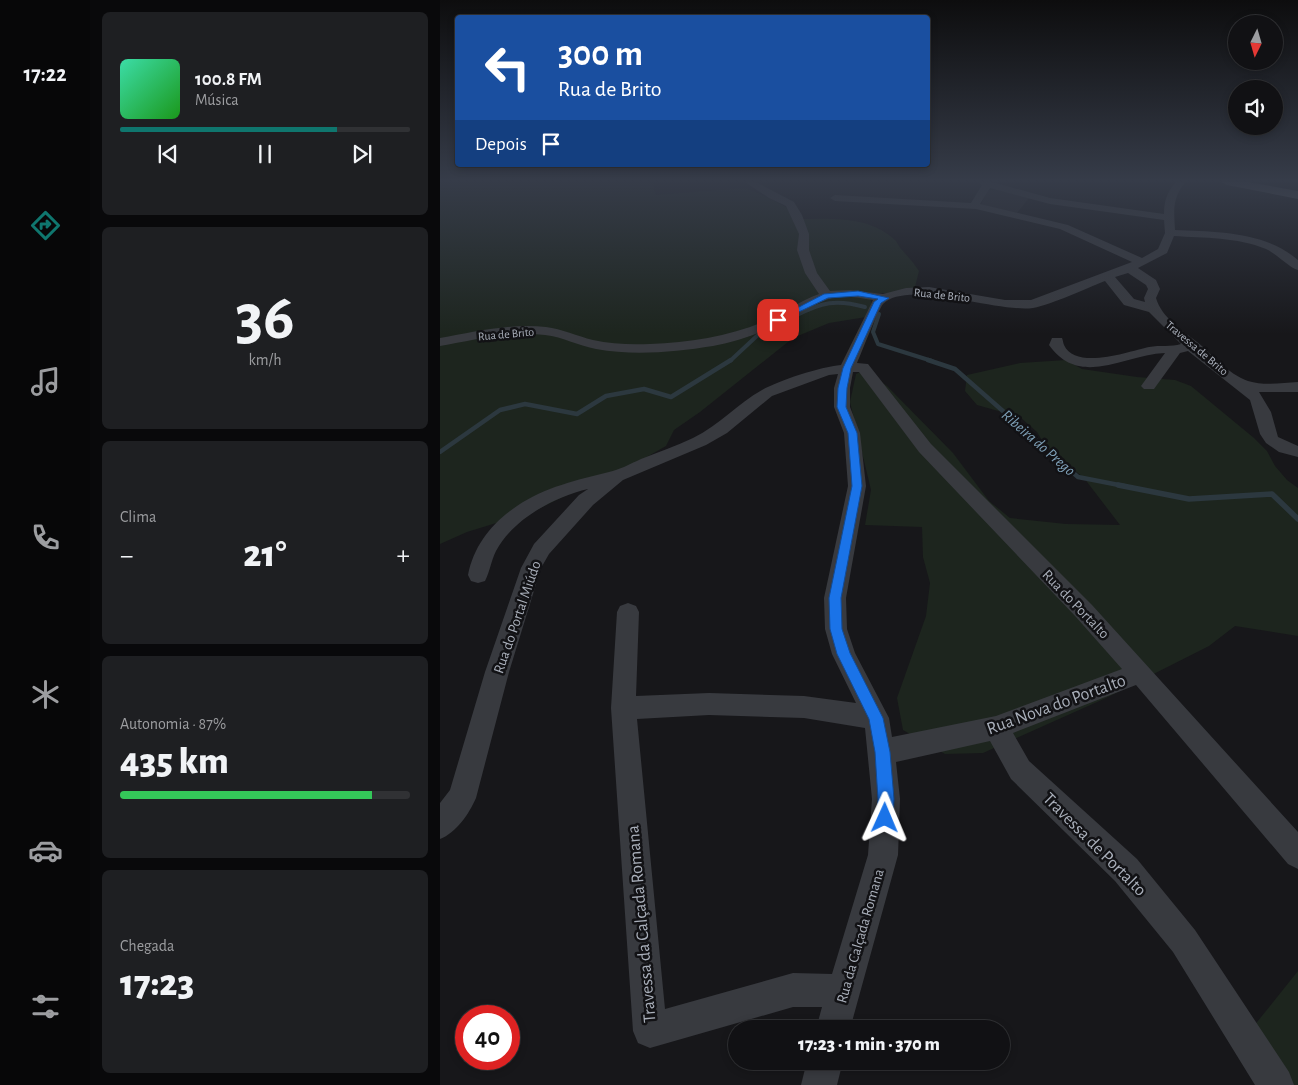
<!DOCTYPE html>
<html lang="pt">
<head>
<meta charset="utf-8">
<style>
  :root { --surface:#111114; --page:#1e1f22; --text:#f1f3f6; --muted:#9c9da0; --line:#303134; --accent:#0f766e }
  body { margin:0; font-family:"Alegreya Sans",sans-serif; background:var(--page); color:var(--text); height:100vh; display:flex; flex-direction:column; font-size:19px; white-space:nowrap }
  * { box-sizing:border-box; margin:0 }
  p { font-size:16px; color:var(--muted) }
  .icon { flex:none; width:28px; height:28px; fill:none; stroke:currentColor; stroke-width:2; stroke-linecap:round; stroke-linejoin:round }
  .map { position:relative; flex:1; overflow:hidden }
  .drawer { display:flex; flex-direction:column; gap:12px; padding:12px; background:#09090b; width:350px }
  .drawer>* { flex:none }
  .banner { position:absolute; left:15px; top:15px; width:475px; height:152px; border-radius:5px; box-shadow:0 2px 8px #0003,0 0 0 1px var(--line); background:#1a4fa0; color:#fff; overflow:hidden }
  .needle { width:32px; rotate:185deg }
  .buttons { position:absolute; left:788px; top:15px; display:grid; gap:10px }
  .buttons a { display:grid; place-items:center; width:55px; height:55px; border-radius:50%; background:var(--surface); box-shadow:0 2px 8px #0003,0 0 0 1px var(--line); font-size:25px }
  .speed { position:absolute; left:15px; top:1005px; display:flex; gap:10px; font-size:25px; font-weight:700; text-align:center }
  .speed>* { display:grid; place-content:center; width:65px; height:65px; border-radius:50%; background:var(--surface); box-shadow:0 2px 8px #0003,0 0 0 1px var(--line); line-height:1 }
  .speed .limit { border:8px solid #d22; background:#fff; color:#111 }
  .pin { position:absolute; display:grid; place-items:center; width:42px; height:42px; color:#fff; margin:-21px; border-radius:10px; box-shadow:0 2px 8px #0006 }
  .me { position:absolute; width:55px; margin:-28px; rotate:1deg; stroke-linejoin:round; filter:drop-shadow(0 0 4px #0008) }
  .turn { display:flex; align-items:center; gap:18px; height:105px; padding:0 20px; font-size:22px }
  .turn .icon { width:65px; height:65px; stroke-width:2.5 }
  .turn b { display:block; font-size:35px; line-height:42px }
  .then { display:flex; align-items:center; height:48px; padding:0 20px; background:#0003; gap:10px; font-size:19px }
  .big { font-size:38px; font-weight:800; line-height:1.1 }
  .drawer .card { flex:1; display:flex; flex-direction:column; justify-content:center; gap:8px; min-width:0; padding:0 18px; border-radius:8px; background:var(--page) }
  .drawer .dial { align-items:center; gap:0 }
  .dial b { font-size:65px; line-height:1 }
  .song { display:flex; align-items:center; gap:15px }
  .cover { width:60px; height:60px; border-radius:8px; background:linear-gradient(135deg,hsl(160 70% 55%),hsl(120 70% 35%)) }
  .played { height:5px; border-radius:2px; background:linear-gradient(90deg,var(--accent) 75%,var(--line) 75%) }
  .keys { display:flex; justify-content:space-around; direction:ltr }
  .heat { display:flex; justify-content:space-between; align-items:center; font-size:28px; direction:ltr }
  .charge { height:8px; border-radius:4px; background:linear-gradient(90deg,#34c759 87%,var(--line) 0) }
  .trip { position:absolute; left:288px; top:1020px; width:282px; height:50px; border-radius:25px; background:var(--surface); box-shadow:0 2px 8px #0003,0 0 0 1px var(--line); font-weight:800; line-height:50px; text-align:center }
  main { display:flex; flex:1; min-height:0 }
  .tab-bar { display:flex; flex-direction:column; width:90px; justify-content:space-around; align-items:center; background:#070708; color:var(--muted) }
  .tab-bar .icon { width:35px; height:35px }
  .tab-bar .on { color:var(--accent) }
  .tab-bar b { font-size:22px; color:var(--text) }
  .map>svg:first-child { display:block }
</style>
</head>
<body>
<main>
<nav class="tab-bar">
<b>17:22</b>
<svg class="icon on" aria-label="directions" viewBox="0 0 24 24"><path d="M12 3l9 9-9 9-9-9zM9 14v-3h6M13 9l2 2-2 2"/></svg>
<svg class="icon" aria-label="music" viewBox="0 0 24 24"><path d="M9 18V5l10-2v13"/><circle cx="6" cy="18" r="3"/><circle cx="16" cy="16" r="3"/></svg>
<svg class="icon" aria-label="phone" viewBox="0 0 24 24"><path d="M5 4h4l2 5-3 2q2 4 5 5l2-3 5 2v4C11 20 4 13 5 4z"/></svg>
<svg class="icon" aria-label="climate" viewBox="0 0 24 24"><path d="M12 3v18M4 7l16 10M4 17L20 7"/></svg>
<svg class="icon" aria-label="car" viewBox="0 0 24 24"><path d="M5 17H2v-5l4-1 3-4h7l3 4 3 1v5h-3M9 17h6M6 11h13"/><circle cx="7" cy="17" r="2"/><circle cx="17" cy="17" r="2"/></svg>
<svg class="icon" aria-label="filters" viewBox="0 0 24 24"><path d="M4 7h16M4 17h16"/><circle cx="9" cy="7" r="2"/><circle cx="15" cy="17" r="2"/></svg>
</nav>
<section class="drawer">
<div class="card">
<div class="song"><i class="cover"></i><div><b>100.8 FM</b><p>Música</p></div></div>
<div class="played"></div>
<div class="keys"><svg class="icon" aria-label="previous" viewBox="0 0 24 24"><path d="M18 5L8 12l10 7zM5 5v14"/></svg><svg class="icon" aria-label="pause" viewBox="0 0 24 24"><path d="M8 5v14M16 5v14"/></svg><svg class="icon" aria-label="next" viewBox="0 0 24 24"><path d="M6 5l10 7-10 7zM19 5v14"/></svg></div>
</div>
<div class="card dial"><b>36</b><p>km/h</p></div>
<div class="card"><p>Clima</p>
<div class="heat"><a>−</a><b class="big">21°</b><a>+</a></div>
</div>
<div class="card"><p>Autonomia · 87%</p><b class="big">435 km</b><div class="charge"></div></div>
<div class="card"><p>Chegada</p><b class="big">17:23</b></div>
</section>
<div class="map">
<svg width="858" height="1085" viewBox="0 0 858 1085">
  <rect width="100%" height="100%" fill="#17171a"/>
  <!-- built -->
  <path fill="#232327" d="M 552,190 L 559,190 L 589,198 L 577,213 L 542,205 L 541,204 L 548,191 Z"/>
  <!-- green -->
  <g fill="#1d251e">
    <path d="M 0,182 L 214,182 L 214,190 L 216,195 L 305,188 C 310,189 344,205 347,208 C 349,211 351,216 353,219 C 388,219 429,214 456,241 C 458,244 460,248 462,250 C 469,258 474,263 479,271 L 475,287 L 470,293 L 436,293 L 430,297 L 433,310 L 426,317 L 389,323 L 353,338 L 260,412 L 234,430 L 226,446 L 191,466 L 162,478 L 92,512 L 27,532 L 0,544 Z"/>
    <path d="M 626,360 L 642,369 L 697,377 L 735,380 L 751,386 L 814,438 L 827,451 L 835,466 L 847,480 L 858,488 L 858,636 L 795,626 L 769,646 L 666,698 L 543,753 L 505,754 L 463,730 L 457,698 L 486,616 L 490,583 L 483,557 L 482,527 L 425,525 L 431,490 L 410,402 L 416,374 L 424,370 L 447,386 L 513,453 L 549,501 L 570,518 L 626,524 L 680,525 L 644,478 L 606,447 L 597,432 L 580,417 L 537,405 L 525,391 L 527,375 L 580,363 Z"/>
    <path d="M 858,971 L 858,1085 L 820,1085 L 797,1047 Z"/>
  </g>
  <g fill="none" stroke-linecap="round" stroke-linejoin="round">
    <!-- stream-far2 -->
    <g stroke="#2c383f" stroke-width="4">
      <path d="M 439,314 L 433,332 L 438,344 L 492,361"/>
      <path d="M 355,316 C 382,302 396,299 425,307"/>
      <path d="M 290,361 L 319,334 L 344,321"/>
    </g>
    <!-- stream-far1 -->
    <g stroke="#2c383f" stroke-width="4.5">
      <path d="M 488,360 L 515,369 L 638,477 L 684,486"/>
      <path d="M 0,452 L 60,410 L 85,404 L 137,414 L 166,396 L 204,389 L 231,397 L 291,360"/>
    </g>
    <!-- stream -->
    <path stroke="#2c383f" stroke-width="5.5" d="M 678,485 L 749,499 L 832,494 L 858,519"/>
    <!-- minor -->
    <g fill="#383a3f" fill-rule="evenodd">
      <path d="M 305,182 L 316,182 L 354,202 L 362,215 L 369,234 L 369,250 L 377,273 L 390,291 L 410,290 L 443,294 L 466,288 L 489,287 L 565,300 L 591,300 L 692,262 L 620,229 L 536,209 L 395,201 L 390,198 L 395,195 L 531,203 L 542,185 L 539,182 L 552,182 L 610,198 L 724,214 C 724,201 727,192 736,182 L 745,182 C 732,200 734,209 735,230 C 777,232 824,231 858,260 L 858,270 C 848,267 837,254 826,249 C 797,237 764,238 734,236 L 727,253 L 698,268 L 716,280 L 720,289 L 716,298 C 722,318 742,330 757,342 C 772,354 788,374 808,381 C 824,386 842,383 858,382 L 858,392 L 819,392 L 831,412 L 838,437 L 858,446 L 858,457 L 839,452 L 826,443 L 820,434 L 810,400 L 748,351 L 740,353 L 714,389 L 704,389 L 701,386 L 725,353 C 686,354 640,389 609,345 L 612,338 L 622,338 C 623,340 623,343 624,345 C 636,371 690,351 709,347 C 720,345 731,347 741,344 L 709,312 L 684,305 L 665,281 C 645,289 613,304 593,308 C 559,313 466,279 443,304 C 437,312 422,352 417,363 L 428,364 L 491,444 L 652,605 L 858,832 L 858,869 L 848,864 L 696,685 L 573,733 L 589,761 L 697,859 L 755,930 L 849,1072 L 854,1085 L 815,1085 L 733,952 L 675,881 L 571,779 L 550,741 L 456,762 L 460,799 L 458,855 L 410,1029 L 376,1029 L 382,1007 L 353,1007 L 210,1048 L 198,1043 L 193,1031 L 171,708 L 177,612 L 180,606 L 188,603 L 196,606 L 199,612 L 196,696 L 269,693 L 364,696 L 416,703 L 392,654 L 385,629 L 384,598 L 408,486 L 404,433 L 394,407 L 394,388 L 398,374 L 389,375 L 332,396 L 287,433 L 266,445 L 183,480 L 153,505 L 109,554 L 101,568 L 69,672 L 36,798 C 29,814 16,833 0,839 L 0,803 L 10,790 L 45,672 L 81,568 L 94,544 L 139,495 L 148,489 C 114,497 73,519 56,551 C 51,561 50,571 45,581 L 38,583 L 31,581 L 28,575 C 34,545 52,523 77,506 C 105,487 137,480 169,472 C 179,470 190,464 201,459 C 218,452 236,446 253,438 C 280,425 298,403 322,390 C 340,380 380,367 401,365 L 433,300 C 420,298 405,295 392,298 C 377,302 365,312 351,318 C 327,331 300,341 273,346 C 235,352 194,356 156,349 C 139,346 123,337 105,335 C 70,331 34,340 0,346 L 0,338 C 34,332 71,323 106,327 C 122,329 137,336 153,340 C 171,344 191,345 210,344 C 249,342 288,337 325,321 C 343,313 360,301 379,294 L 365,273 L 357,250 L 359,234 L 346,206 L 329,198 ZM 550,188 L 610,204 L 724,220 L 725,233 L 718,249 L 702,258 L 628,225 L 540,204 ZM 688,273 L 706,285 L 708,289 L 704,298 L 705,302 L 694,299 L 675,277 ZM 413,372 L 419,372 L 479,452 L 636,617 L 682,669 L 556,716 L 452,737 L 449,718 L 415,653 L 407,629 L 406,598 L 426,486 L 420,433 L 410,407 L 410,388 ZM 269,715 L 364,718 L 425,728 L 432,799 L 428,855 L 392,974 L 353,973 L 225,1009 L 197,719 Z"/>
      <path d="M 367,1061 L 403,1061 L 397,1085 L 361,1085 Z"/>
    </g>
    <!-- major -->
    <path fill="#54575e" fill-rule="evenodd" d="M 781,182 L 808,182 L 858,191 L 858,199 L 787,185 Z"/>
  </g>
  <!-- sky -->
  <linearGradient id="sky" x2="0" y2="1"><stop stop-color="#0d0d0e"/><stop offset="0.54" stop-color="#363c49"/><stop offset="1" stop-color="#363c49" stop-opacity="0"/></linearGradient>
  <rect width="858" height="334" fill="url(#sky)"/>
  <!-- route -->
  <path fill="#1a73e8" stroke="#114b97" d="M 418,291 L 449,298 L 441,303 L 411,368 L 407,388 L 406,407 L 417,433 L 422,486 L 401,598 L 402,629 L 410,653 L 443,718 L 450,752 L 454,799 L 453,818 L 451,824 L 445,826 L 439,824 L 437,818 L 438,799 L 435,752 L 429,719 L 397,654 L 390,629 L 389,598 L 412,486 L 408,433 L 397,407 L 398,388 L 403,368 L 434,302 L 438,299 L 418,296 L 388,298 L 340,321 L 334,320 L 384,294 Z"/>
  <g text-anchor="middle" stroke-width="5" stroke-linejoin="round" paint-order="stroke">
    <!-- far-street labels -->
    <g font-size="12" fill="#a9afba" stroke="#121215">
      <text transform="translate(502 295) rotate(6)" y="4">Rua de Brito</text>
      <text transform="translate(66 334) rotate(-5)" y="4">Rua de Brito</text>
      <text transform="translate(757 348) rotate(40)" y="4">Travessa de Brito</text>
    </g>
    <!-- street labels -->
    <g font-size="15" fill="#a9afba" stroke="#121215">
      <text transform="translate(636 604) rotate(46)" y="5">Rua do Portalto</text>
      <text transform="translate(77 617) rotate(-71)" y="5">Rua do Portal Miúdo</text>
      <text transform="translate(420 936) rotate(-74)" y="5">Rua da Calçada Romana</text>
    </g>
    <!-- water labels -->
    <g font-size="16" font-style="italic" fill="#7ea0b7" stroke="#121215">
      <text transform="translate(599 442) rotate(41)" y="6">Ribeira do Prego</text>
    </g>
    <!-- near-street labels -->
    <g font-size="18" fill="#a9afba" stroke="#121215">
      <text transform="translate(616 704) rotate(-20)" y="6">Rua Nova do Portalto</text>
      <text transform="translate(655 844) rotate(45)" y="6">Travessa de Portalto</text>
      <text transform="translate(201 924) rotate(-95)" y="6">Travessa da Calçada Romana</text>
    </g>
  </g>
</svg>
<div class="buttons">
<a><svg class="needle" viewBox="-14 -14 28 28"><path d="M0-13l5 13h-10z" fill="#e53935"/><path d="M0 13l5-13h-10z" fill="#9c9da0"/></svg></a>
<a><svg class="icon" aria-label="sound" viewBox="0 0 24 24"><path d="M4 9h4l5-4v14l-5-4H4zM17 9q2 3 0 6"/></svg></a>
</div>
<div class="speed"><div class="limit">40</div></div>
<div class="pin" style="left:338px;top:320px;background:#d93025"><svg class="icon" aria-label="arrive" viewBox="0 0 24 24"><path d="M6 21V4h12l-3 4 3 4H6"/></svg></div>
<svg class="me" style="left:445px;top:818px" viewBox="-20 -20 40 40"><path d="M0-17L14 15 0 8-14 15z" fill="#1a73e8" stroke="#fff" stroke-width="4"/></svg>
<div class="trip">17:23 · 1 min · 370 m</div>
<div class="banner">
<div class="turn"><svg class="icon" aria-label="left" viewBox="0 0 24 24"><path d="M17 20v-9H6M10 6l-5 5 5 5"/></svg><div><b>300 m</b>Rua de Brito</div></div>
<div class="then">Depois<svg class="icon" aria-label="arrive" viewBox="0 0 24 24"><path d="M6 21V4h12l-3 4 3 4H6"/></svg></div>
</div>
</div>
</main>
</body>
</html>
